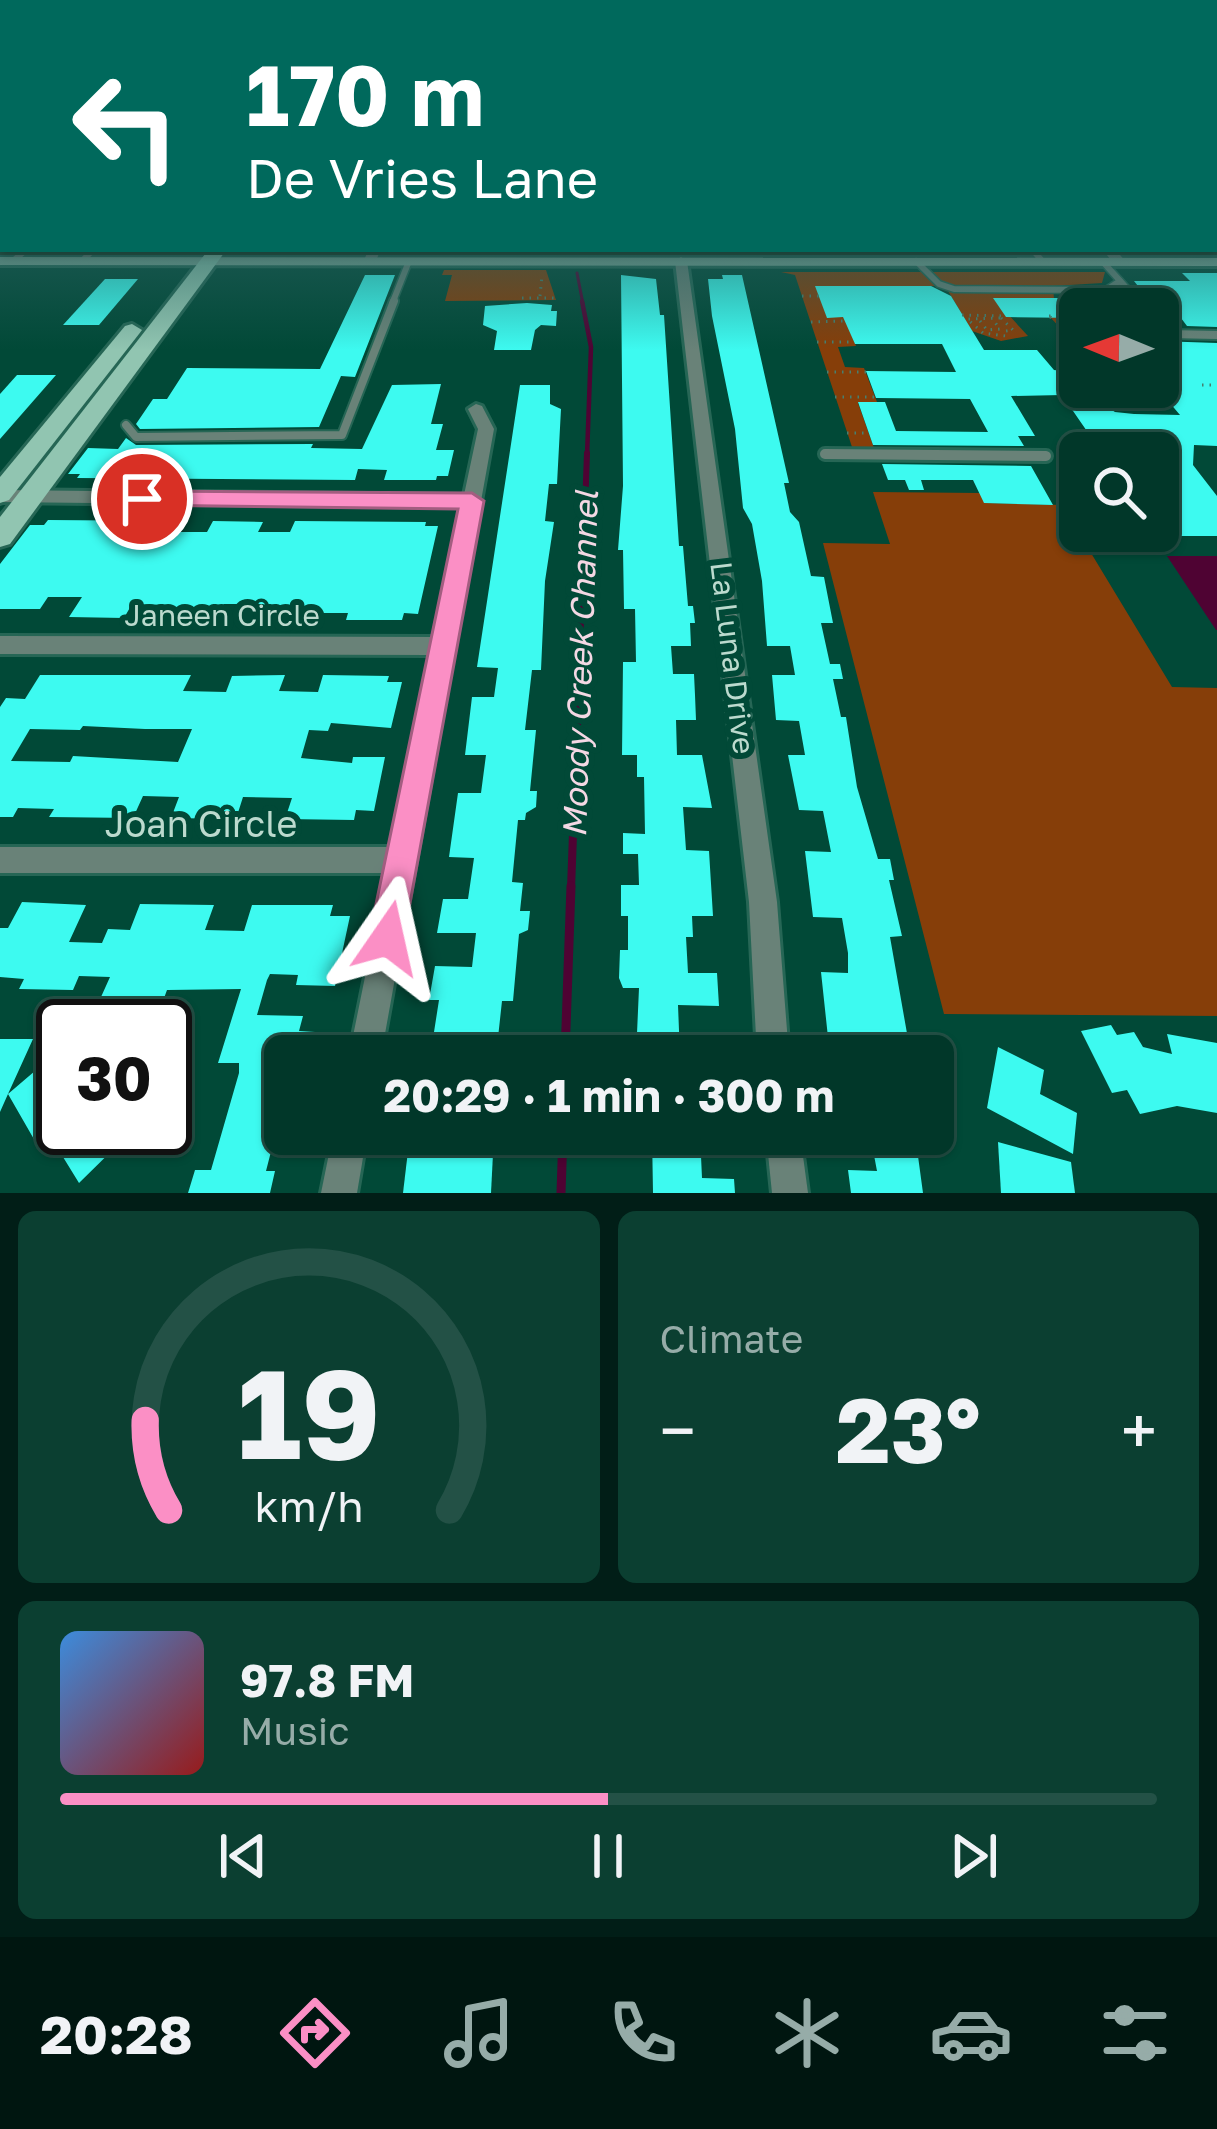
<!DOCTYPE html>
<html lang="en">
<head>
<meta charset="utf-8">
<style>
  :root { --surface:#013729; --page:#0b3f31; --text:#f1f3f6; --muted:#96aca8; --line:#235146; --accent:#fb8fc5 }
  body { margin:0; font-family:"Golos Text",sans-serif; background:var(--page); color:var(--text); height:100vh; display:flex; flex-direction:column; font-size:45px; white-space:nowrap }
  * { box-sizing:border-box; margin:0 }
  p { font-size:39px; color:var(--muted) }
  .icon { flex:none; width:66px; height:66px; fill:none; stroke:currentColor; stroke-width:2; stroke-linecap:round; stroke-linejoin:round }
  .map { position:relative; height:1193px; overflow:hidden }
  .panel { display:flex; flex-direction:column; gap:18px; padding:18px; background:#011e17; flex:1 }
  .panel>* { flex:none }
  .banner { position:absolute; left:0px; top:0px; width:1218px; height:252px; box-shadow:0 3px 9px #0004,0 0 0 3px var(--line); background:#00695c; color:#fff; overflow:hidden }
  .needle { width:78px; rotate:271deg }
  .buttons { position:absolute; left:1059px; top:288px; display:grid; gap:24px }
  .buttons a { display:grid; place-items:center; width:120px; height:120px; border-radius:18px; background:var(--surface); box-shadow:0 3px 9px #0004,0 0 0 3px var(--line); font-size:60px }
  .speed { position:absolute; left:36px; top:999px; display:flex; gap:24px; font-size:60px; font-weight:700; text-align:center }
  .speed>* { display:grid; place-content:center; width:156px; height:156px; border-radius:50%; background:var(--surface); box-shadow:0 3px 9px #0004,0 0 0 3px var(--line); line-height:1 }
  .speed .limit { border:6px solid #111; border-radius:18px; background:#fff; color:#111 }
  .pin { position:absolute; display:grid; place-items:center; width:102px; height:102px; color:#fff; margin:-51px; border:6px solid #fff; border-radius:50%; box-shadow:0 3px 12px #0007 }
  .me { position:absolute; width:132px; margin:-66px; rotate:11deg; stroke-linejoin:round; filter:drop-shadow(0 0 9px #0008) }
  .turn { display:flex; align-items:center; gap:42px; height:252px; padding:0 48px; font-size:54px }
  .turn .icon { width:156px; height:156px; stroke-width:2.5 }
  .turn b { display:block; font-size:84px; line-height:102px }
  .big { font-size:90px; font-weight:700; line-height:1.1 }
  .panel .widget { flex:1; display:flex; flex-direction:column; justify-content:center; gap:18px; min-width:0; padding:0 42px; border-radius:18px; background:var(--page) }
  .panel .dial { align-items:center; gap:0 }
  .dial svg { height:312px; overflow:visible; fill:none; stroke:var(--line); stroke-width:7; stroke-linecap:round; text-anchor:middle }
  .dial text { fill:var(--text); stroke:none }
  .song { display:flex; align-items:center; gap:36px }
  .cover { width:144px; height:144px; border-radius:18px; background:linear-gradient(135deg,hsl(210 70% 55%),hsl(0 70% 35%)) }
  .played { height:12px; border-radius:6px; background:linear-gradient(90deg,var(--accent) 50%,var(--line) 50%) }
  .keys { display:flex; justify-content:space-around; direction:ltr }
  .heat { display:flex; justify-content:space-between; align-items:center; font-size:66px; direction:ltr }
  .panel .tiles { flex:1; display:grid; gap:18px; grid-template-columns:1fr 1fr }
  .widget:last-child { grid-column:span 2 }
  .trip { position:absolute; left:264px; top:1035px; width:690px; height:120px; border-radius:18px; background:var(--surface); box-shadow:0 3px 9px #0004,0 0 0 3px var(--line); font-weight:700; line-height:120px; text-align:center }
  .menu { display:flex; height:192px; justify-content:space-around; align-items:center; background:#001610; color:var(--muted) }
  .menu .icon { width:84px; height:84px }
  .menu .on { color:var(--accent) }
  .menu b { font-size:54px; color:var(--text) }
  .map>svg:first-child { display:block }
</style>
</head>
<body>
<div class="map">
<svg width="1217" height="1193" viewBox="0 0 1217 1193">
  <rect width="100%" height="100%" fill="#014937"/>
  <!-- green -->
  <g fill="#863e09">
    <path d="M 444,270 L 546,270 L 556,300 L 445,301 L 452,275 L 442,275 Z"/>
    <path d="M 781,272 L 1105,272 L 1102,283 L 1053,286 L 1054,299 L 1080,318 L 1080,349 L 1050,317 L 994,299 L 1028,336 L 1001,341 L 972,331 L 945,286 L 816,286 L 827,317 L 844,317 L 856,346 L 838,347 L 845,367 L 864,368 L 877,402 L 858,403 L 874,448 L 853,450 L 795,275 Z"/>
    <path d="M 873,492 L 980,493 L 985,503 L 1062,505 L 1172,687 L 1217,688 L 1217,1016 L 944,1014 L 823,543 L 890,544 Z"/>
  </g>
  <!-- water -->
  <path fill="#4f0333" d="M 1167,556 L 1217,556 L 1217,630 L 1216,630 Z"/>
  <g fill="none" stroke-linecap="round" stroke-linejoin="round">
    <!-- stream-far4 -->
    <path stroke="#4f0333" stroke-width="3" d="M 577,273 L 583,304"/>
    <!-- stream-far3 -->
    <path stroke="#4f0333" stroke-width="4.5" d="M 582,301 L 591,347 L 587,456"/>
    <!-- stream-far2 -->
    <path stroke="#4f0333" stroke-width="6" d="M 580,647 L 587,453"/>
    <!-- stream-far1 -->
    <path stroke="#4f0333" stroke-width="8" d="M 571,889 L 580,644"/>
    <!-- stream -->
    <g stroke="#4f0333" stroke-width="9">
      <path d="M 565,1056 L 571,886"/>
      <path d="M 561,1193 L 563,1134"/>
    </g>
  </g>
  <!-- building -->
  <g fill="#3dfaf0" fill-rule="evenodd">
    <path d="M 1182,273 L 1217,273 L 1217,327 L 1187,326 L 1178,314 L 1160,314 L 1134,281 L 1190,281 Z"/>
    <path d="M 365,275 L 395,275 L 355,377 L 341,376 L 319,427 L 140,429 L 136,424 L 153,399 L 167,399 L 187,368 L 320,369 Z"/>
    <path d="M 621,275 L 656,279 L 660,315 L 664,315 L 679,546 L 683,546 L 688,606 L 693,606 L 695,623 L 690,623 L 691,646 L 671,646 L 673,674 L 694,674 L 695,695 L 696,720 L 676,720 L 677,755 L 702,755 L 712,808 L 683,807 L 686,850 L 709,851 L 713,916 L 692,916 L 693,937 L 686,937 L 688,973 L 717,973 L 719,1006 L 678,1005 L 680,1056 L 636,1056 L 639,988 L 623,988 L 619,978 L 620,950 L 628,950 L 628,916 L 621,916 L 621,885 L 639,885 L 638,854 L 623,854 L 623,833 L 645,834 L 644,777 L 637,777 L 637,755 L 622,755 L 623,662 L 636,662 L 635,609 L 624,609 L 623,550 L 618,550 L 623,486 Z"/>
    <path d="M 722,275 L 742,275 L 789,483 L 784,483 L 790,512 L 799,522 L 811,576 L 824,577 L 833,623 L 821,623 L 830,664 L 840,664 L 843,679 L 833,679 L 841,717 L 846,717 L 857,787 L 878,859 L 890,859 L 894,880 L 889,880 L 902,936 L 890,937 L 911,1056 L 830,1056 L 821,972 L 848,973 L 848,953 L 842,918 L 813,917 L 805,851 L 831,852 L 823,811 L 799,810 L 788,755 L 805,755 L 799,721 L 776,720 L 772,675 L 795,675 L 790,646 L 767,646 L 762,581 L 752,524 L 743,508 L 735,429 L 712,316 L 708,279 L 723,279 Z"/>
    <path d="M 105,279 L 138,279 L 99,325 L 63,325 Z"/>
    <path d="M 815,286 L 931,286 L 951,296 L 984,350 L 1037,350 L 1054,370 L 1080,373 L 1080,390 L 1115,412 L 1134,414 L 1180,415 L 1158,389 L 1158,341 L 1217,343 L 1217,446 L 1194,445 L 1193,465 L 1217,496 L 1217,536 L 1158,536 L 1158,453 L 1102,453 L 1062,395 L 1011,396 L 1035,436 L 1018,436 L 1024,446 L 873,445 L 858,402 L 885,402 L 896,431 L 988,432 L 970,399 L 876,398 L 866,371 L 956,372 L 942,344 L 855,344 L 843,317 L 827,318 Z"/>
    <path d="M 993,298 L 1080,298 L 1080,318 L 1006,317 Z"/>
    <path d="M 527,303 L 552,305 L 551,311 L 557,311 L 556,326 L 541,325 L 535,330 L 531,350 L 494,350 L 497,331 L 483,325 L 485,306 Z"/>
    <path d="M 17,375 L 56,375 L 0,439 L 0,394 Z"/>
    <path d="M 441,384 L 431,424 L 443,424 L 436,450 L 454,450 L 448,476 L 437,476 L 436,480 L 384,480 L 387,470 L 358,469 L 355,480 L 77,478 L 80,474 L 68,474 L 88,448 L 118,449 L 126,438 L 136,445 L 313,444 L 311,448 L 362,449 L 392,385 Z"/>
    <path d="M 520,385 L 550,385 L 550,404 L 561,409 L 557,484 L 549,484 L 545,521 L 554,522 L 545,581 L 541,670 L 532,670 L 525,730 L 536,730 L 530,791 L 537,791 L 536,807 L 526,813 L 525,820 L 518,820 L 512,882 L 523,883 L 520,911 L 530,911 L 528,930 L 519,934 L 513,1001 L 502,1001 L 496,1056 L 419,1056 L 423,1032 L 434,1032 L 439,1000 L 429,1000 L 435,966 L 472,967 L 476,933 L 437,933 L 443,899 L 468,899 L 474,858 L 449,857 L 458,793 L 481,793 L 486,755 L 465,755 L 472,697 L 494,697 L 498,668 L 477,667 Z"/>
    <path d="M 882,464 L 1031,466 L 1053,505 L 984,503 L 973,480 L 921,480 L 924,490 L 909,490 L 905,480 L 888,480 Z"/>
    <path d="M 48,520 L 177,521 L 171,532 L 207,532 L 213,521 L 263,522 L 258,532 L 290,532 L 295,521 L 426,522 L 425,526 L 438,526 L 418,614 L 404,613 L 402,620 L 346,620 L 348,613 L 313,613 L 310,619 L 248,619 L 254,604 L 224,604 L 217,619 L 165,618 L 172,605 L 132,604 L 124,618 L 69,617 L 82,597 L 48,597 L 40,609 L 0,609 L 0,564 L 30,525 L 44,525 Z"/>
    <path d="M 40,675 L 191,675 L 183,691 L 226,692 L 232,676 L 285,675 L 279,691 L 318,692 L 323,675 L 389,676 L 387,682 L 402,682 L 391,728 L 331,723 L 328,731 L 309,730 L 301,758 L 352,763 L 353,757 L 385,757 L 374,811 L 356,810 L 354,820 L 285,819 L 292,798 L 243,797 L 236,819 L 171,818 L 179,797 L 143,796 L 133,818 L 49,817 L 54,809 L 18,808 L 13,817 L 0,817 L 0,707 L 6,698 L 25,699 ZM 83,726 L 145,729 L 192,729 L 178,762 L 73,756 L 70,762 L 11,761 L 30,729 L 80,730 Z"/>
    <path d="M 22,902 L 86,905 L 69,942 L 102,943 L 108,929 L 130,930 L 140,904 L 214,905 L 205,930 L 244,931 L 252,905 L 333,905 L 330,916 L 350,916 L 335,986 L 296,985 L 298,975 L 270,974 L 267,980 L 257,1015 L 303,1016 L 299,1031 L 315,1032 L 309,1056 L 285,1056 L 285,1137 L 275,1136 L 266,1171 L 275,1171 L 270,1193 L 188,1193 L 195,1170 L 211,1170 L 239,1073 L 239,1063 L 218,1063 L 241,989 L 167,990 L 163,1001 L 101,997 L 110,977 L 79,976 L 73,990 L 19,989 L 24,979 L 0,977 L 0,928 L 8,928 Z"/>
    <path d="M 1111,1025 L 1117,1035 L 1134,1032 L 1143,1047 L 1172,1054 L 1167,1034 L 1217,1043 L 1217,1113 L 1177,1106 L 1140,1114 L 1127,1090 L 1112,1093 L 1081,1031 Z"/>
    <path d="M 0,1039 L 33,1039 L 8,1094 L 63,1047 L 63,1128 L 135,1128 L 79,1183 L 47,1131 L 35,1141 L 8,1094 L 0,1112 Z"/>
    <path d="M 998,1047 L 1044,1070 L 1040,1094 L 1077,1113 L 1073,1154 L 987,1108 Z"/>
    <path d="M 410,1134 L 494,1134 L 491,1193 L 403,1193 Z"/>
    <path d="M 652,1134 L 700,1134 L 702,1178 L 734,1179 L 735,1193 L 653,1193 Z"/>
    <path d="M 870,1134 L 915,1134 L 923,1193 L 851,1193 L 848,1170 L 877,1171 Z"/>
    <path d="M 998,1142 L 1071,1162 L 1075,1193 L 1001,1193 Z"/>
  </g>
  <g fill="none" stroke-linecap="round" stroke-linejoin="round">
    <defs>
      <g id="service-far2">
        <path d="M 1032,249 L 1043,262"/>
        <path d="M 13,261 L 27,249"/>
        <path d="M 82,261 L 94,249"/>
        <path d="M 916,261 L 939,284 L 954,289 L 1106,290 L 1120,281"/>
        <path d="M 1103,262 L 1141,304"/>
        <path d="M 392,304 L 409,261"/>
      </g>
      <g id="service-far1">
        <path d="M 1138,301 L 1145,309"/>
        <path d="M 1158,324 L 1168,334 L 1217,335"/>
        <path d="M 126,425 L 136,437 L 342,435 L 394,301"/>
        <path d="M 825,454 L 999,456"/>
      </g>
      <path id="service" d="M 825,454 L 1046,456"/>
      <g id="minor">
        <rect x="0" y="183" width="3" height="4"/>
        <path d="M 369,249 L 381,249 L 375,263 L 364,260 Z"/>
        <path d="M 1102,249 L 1115,249 L 1126,262 L 1115,265 Z"/>
        <path d="M 681,257 L 687,261 L 777,902 L 789,1056 L 757,1056 L 749,902 L 675,261 Z"/>
        <path d="M 476,404 L 482,406 L 494,429 L 381,1056 L 349,1056 L 386,873 L 0,873 L 0,847 L 392,847 L 431,655 L 0,654 L 0,636 L 435,637 L 462,507 L 0,502 L 0,490 L 464,495 L 478,429 L 468,409 Z"/>
        <path d="M 333,1134 L 367,1134 L 357,1193 L 321,1193 Z"/>
        <path d="M 766,1134 L 800,1134 L 808,1193 L 772,1193 Z"/>
      </g>
      <path id="secondary" d="M 0,257 L 1217,258 L 1217,266 L 0,265 Z"/>
      <g id="primary">
        <path d="M 209,249 L 227,249 L 10,544 L 0,547 L 0,517 Z"/>
        <path d="M 132,324 L 142,330 L 139,334 L 9,500 L 0,503 L 0,477 L 125,326 Z"/>
      </g>
    </defs>
    <!-- service-far2 casing -->
    <use href="#service-far2" stroke="#266655" stroke-width="9"/>
    <!-- service-far1 casing -->
    <use href="#service-far1" stroke="#266655" stroke-width="12"/>
    <!-- service casing -->
    <use href="#service" stroke="#266655" stroke-width="16"/>
    <!-- minor casing -->
    <use href="#minor" stroke="#266655" stroke-width="6"/>
    <!-- secondary casing -->
    <use href="#secondary" stroke="#266655" stroke-width="6"/>
    <!-- primary casing -->
    <use href="#primary" stroke="#266655" stroke-width="6"/>
    <!-- path -->
    <g stroke="#477f6f" stroke-width="3" stroke-dasharray="1.5 6" stroke-linecap="butt">
      <path d="M 540,296 L 542,276"/>
      <path d="M 802,296 L 819,296"/>
      <path d="M 522,298 L 555,298"/>
      <path d="M 962,315 L 1005,316"/>
      <path d="M 1049,316 L 1068,316"/>
      <path d="M 1050,317 L 1080,335"/>
      <path d="M 1001,318 L 1013,330 L 1006,331 L 1006,336 L 983,333 L 967,319 Z"/>
      <path d="M 980,321 L 987,330 L 1000,329 L 994,321"/>
      <path d="M 811,322 L 845,321"/>
      <path d="M 817,342 L 854,342"/>
      <path d="M 1072,342 L 1080,342"/>
      <path d="M 827,372 L 866,372"/>
      <path d="M 1202,385 L 1217,385"/>
      <path d="M 1140,389 L 1146,387"/>
      <path d="M 835,397 L 876,397"/>
      <path d="M 847,433 L 869,433"/>
    </g>
    <!-- service-far2 -->
    <use href="#service-far2" stroke="#698278" stroke-width="6"/>
    <!-- service-far1 -->
    <use href="#service-far1" stroke="#698278" stroke-width="8"/>
    <!-- service -->
    <use href="#service" stroke="#698278" stroke-width="10"/>
    <!-- minor -->
    <use href="#minor" fill="#698278" fill-rule="evenodd"/>
    <!-- secondary -->
    <use href="#secondary" fill="#80a898" fill-rule="evenodd"/>
    <!-- primary -->
    <use href="#primary" fill="#91c5b1" fill-rule="evenodd"/>
  </g>
  <!-- sky -->
  <linearGradient id="sky" x2="0" y2="1"><stop stop-color="#01281e"/><stop offset="0.52" stop-color="#275f5e"/><stop offset="1" stop-color="#275f5e" stop-opacity="0"/></linearGradient>
  <rect width="1217" height="350" fill="url(#sky)"/>
  <!-- route -->
  <path fill="#fb8fc5" stroke="#a35d80" stroke-width="3" d="M 142,491 L 472,493 L 484,501 L 401,952 L 388,957 L 374,952 L 369,938 L 458,509 L 134,505 L 130,499 Z"/>
  <g text-anchor="middle" stroke-width="12" stroke-linejoin="round" paint-order="stroke">
    <!-- street labels -->
    <g font-size="30" fill="#bcdace" stroke="#014937">
      <text x="222" y="626">Janeen Circle</text>
      <text transform="translate(732 658) rotate(83)" y="10">La Luna Drive</text>
    </g>
    <!-- water labels -->
    <g font-size="33" font-style="italic" fill="#f4d8e4" stroke="#014937">
      <text transform="translate(580 664) rotate(-88)" y="12">Moody Creek Channel</text>
    </g>
    <!-- near-street labels -->
    <g font-size="36" fill="#bcdace" stroke="#014937">
      <text x="201" y="837">Joan Circle</text>
    </g>
  </g>
</svg>
<div class="buttons">
<a><svg class="needle" viewBox="-14 -14 28 28"><path d="M0-13l5 13h-10z" fill="#e53935"/><path d="M0 13l5-13h-10z" fill="#96aca8"/></svg></a>
<a><svg class="icon" aria-label="search" viewBox="0 0 24 24"><circle cx="10" cy="10" r="6"/><path d="M15 15l6 6"/></svg></a>
</div>
<div class="speed"><div class="limit">30</div></div>
<div class="pin" style="left:142px;top:499px;background:#d93025"><svg class="icon" aria-label="arrive" viewBox="0 0 24 24"><path d="M6 21V4h12l-3 4 3 4H6"/></svg></div>
<svg class="me" style="left:388px;top:938px" viewBox="-20 -20 40 40"><path d="M0-17L14 15 0 8-14 15z" fill="#fb8fc5" stroke="#fff" stroke-width="4"/></svg>
<div class="trip">20:29 · 1 min · 300 m</div>
<div class="banner">
<div class="turn"><svg class="icon" aria-label="left" viewBox="0 0 24 24"><path d="M17 20v-9H6M10 6l-5 5 5 5"/></svg><div><b>170 m</b>De Vries Lane</div></div>
</div>
</div>
<section class="panel">
<div class="tiles">
<div class="widget dial"><svg viewBox="0 0 100 80">
<path d="M14 69A42 42 0 1 1 86 69"/>
<path d="M14 69A42 42 0 0 1 8 46" stroke="#fb8fc5"/>
<text x="50" y="56" font-size="32" font-weight="700">19</text>
<text x="50" y="72" font-size="11">km/h</text>
</svg></div>
<div class="widget"><p>Climate</p>
<div class="heat"><a>−</a><b class="big">23°</b><a>+</a></div>
</div>
<div class="widget">
<div class="song"><i class="cover"></i><div><b>97.8 FM</b><p>Music</p></div></div>
<div class="played"></div>
<div class="keys"><svg class="icon" aria-label="previous" viewBox="0 0 24 24"><path d="M18 5L8 12l10 7zM5 5v14"/></svg><svg class="icon" aria-label="pause" viewBox="0 0 24 24"><path d="M8 5v14M16 5v14"/></svg><svg class="icon" aria-label="next" viewBox="0 0 24 24"><path d="M6 5l10 7-10 7zM19 5v14"/></svg></div>
</div>
</div>
</section>
<nav class="menu">
<b>20:28</b>
<svg class="icon on" aria-label="directions" viewBox="0 0 24 24"><path d="M12 3l9 9-9 9-9-9zM9 14v-3h6M13 9l2 2-2 2"/></svg>
<svg class="icon" aria-label="music" viewBox="0 0 24 24"><path d="M9 18V5l10-2v13"/><circle cx="6" cy="18" r="3"/><circle cx="16" cy="16" r="3"/></svg>
<svg class="icon" aria-label="phone" viewBox="0 0 24 24"><path d="M5 4h4l2 5-3 2q2 4 5 5l2-3 5 2v4C11 20 4 13 5 4z"/></svg>
<svg class="icon" aria-label="climate" viewBox="0 0 24 24"><path d="M12 3v18M4 7l16 10M4 17L20 7"/></svg>
<svg class="icon" aria-label="car" viewBox="0 0 24 24"><path d="M5 17H2v-5l4-1 3-4h7l3 4 3 1v5h-3M9 17h6M6 11h13"/><circle cx="7" cy="17" r="2"/><circle cx="17" cy="17" r="2"/></svg>
<svg class="icon" aria-label="filters" viewBox="0 0 24 24"><path d="M4 7h16M4 17h16"/><circle cx="9" cy="7" r="2"/><circle cx="15" cy="17" r="2"/></svg>
</nav>
</body>
</html>
